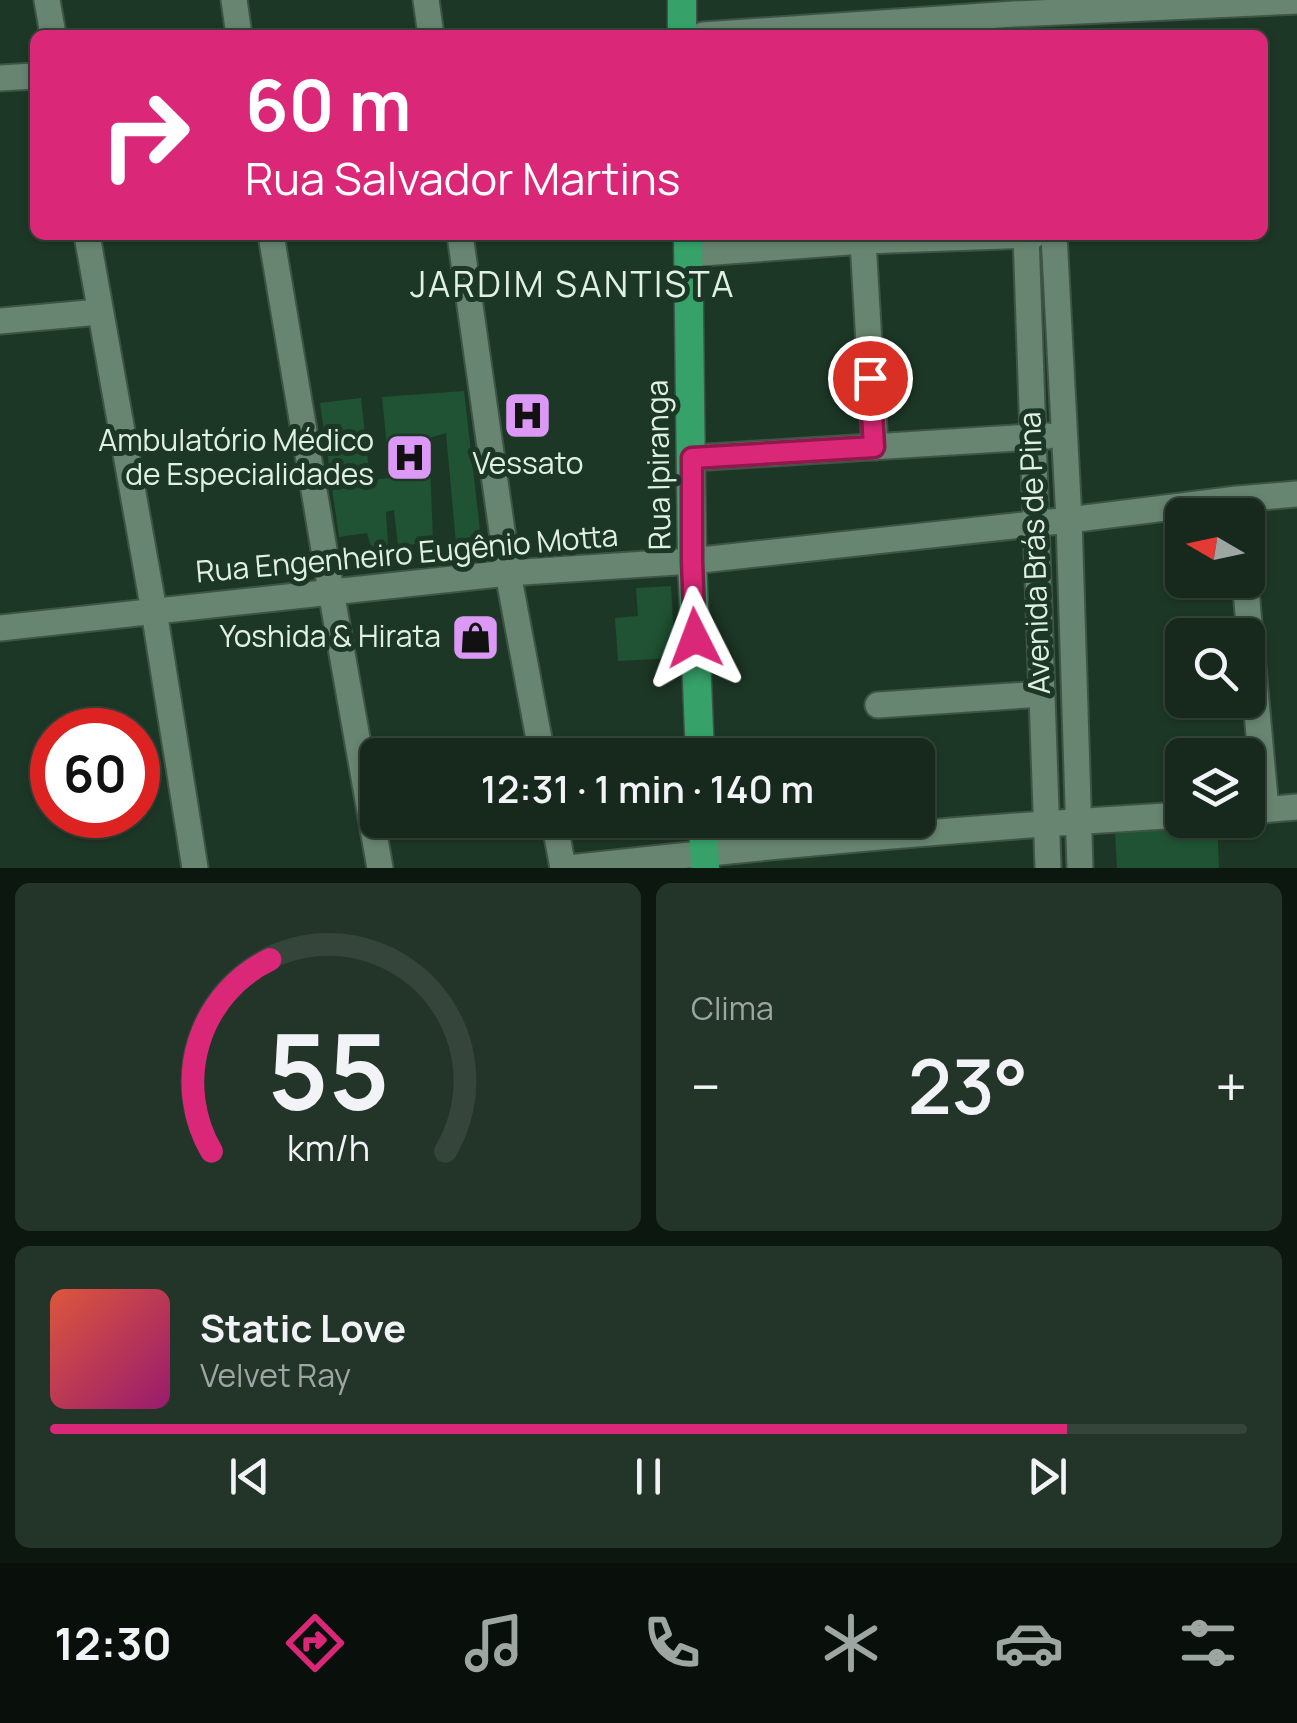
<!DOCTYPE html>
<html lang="pt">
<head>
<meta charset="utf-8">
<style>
  :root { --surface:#16291c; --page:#233529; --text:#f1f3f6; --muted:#9ea6a3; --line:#35453b; --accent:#db2777 }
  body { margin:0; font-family:Manrope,sans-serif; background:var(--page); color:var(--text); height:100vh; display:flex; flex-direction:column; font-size:38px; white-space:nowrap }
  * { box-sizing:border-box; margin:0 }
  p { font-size:32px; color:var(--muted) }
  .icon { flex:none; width:55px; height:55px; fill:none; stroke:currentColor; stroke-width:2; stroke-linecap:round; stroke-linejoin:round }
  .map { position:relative; height:868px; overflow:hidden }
  .drawer { display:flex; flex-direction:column; gap:15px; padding:15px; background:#0c170f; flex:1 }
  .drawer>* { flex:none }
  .banner { position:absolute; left:30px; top:30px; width:1238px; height:210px; border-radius:15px; box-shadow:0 2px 8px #0004,0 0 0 2px var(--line); background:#db2777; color:#fff; overflow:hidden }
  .needle { width:65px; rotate:279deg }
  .buttons { position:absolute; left:1165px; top:498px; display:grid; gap:20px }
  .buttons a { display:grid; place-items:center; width:100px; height:100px; border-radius:15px; background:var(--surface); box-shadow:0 2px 8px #0004,0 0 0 2px var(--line); font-size:50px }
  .speed { position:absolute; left:30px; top:708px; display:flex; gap:20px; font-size:50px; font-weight:700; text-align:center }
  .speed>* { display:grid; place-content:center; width:130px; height:130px; border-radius:50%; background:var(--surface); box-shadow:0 2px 8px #0004,0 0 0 2px var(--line); line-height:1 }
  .speed .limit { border:15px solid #d22; background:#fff; color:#111 }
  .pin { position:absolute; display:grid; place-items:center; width:85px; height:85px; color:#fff; margin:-42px; border:5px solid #fff; border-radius:50%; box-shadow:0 2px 10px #0007 }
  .me { position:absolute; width:110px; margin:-55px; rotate:357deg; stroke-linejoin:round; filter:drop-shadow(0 0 8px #0008) }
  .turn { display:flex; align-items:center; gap:35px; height:210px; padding:0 50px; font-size:45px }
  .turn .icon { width:130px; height:130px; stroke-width:2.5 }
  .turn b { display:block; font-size:70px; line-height:85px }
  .big { font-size:75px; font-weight:600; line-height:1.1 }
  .drawer .tile { flex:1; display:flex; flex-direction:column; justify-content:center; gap:15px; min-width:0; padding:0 35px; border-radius:15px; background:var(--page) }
  .drawer .dial { align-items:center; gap:0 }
  .dial svg { height:260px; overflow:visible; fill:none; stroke:var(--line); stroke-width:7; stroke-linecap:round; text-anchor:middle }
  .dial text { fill:var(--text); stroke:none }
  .song { display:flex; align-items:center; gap:30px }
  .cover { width:120px; height:120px; border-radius:15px; background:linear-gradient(135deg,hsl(10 70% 55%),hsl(320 70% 35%)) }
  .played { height:10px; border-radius:5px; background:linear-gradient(90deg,var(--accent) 85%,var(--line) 85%) }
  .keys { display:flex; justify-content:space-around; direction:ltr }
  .heat { display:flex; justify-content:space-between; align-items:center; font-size:55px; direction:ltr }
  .drawer .tiles { flex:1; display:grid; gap:15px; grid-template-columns:1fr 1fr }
  .tile:last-child { grid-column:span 2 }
  .trip { position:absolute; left:360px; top:738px; width:575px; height:100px; border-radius:15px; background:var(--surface); box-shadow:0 2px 8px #0004,0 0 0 2px var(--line); font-weight:600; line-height:100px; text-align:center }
  .menu { display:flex; height:160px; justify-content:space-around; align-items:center; background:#09100b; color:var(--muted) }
  .menu .icon { width:70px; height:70px }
  .menu .active { color:var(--accent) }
  .menu b { font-size:45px; color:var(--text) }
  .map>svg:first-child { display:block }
</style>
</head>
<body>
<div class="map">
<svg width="1297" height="868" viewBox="0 0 1297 868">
  <rect width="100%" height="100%" fill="#1d3726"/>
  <!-- building -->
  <g fill="#1f5333">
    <path d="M 464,391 L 481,539 L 456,543 L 446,433 L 429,438 L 433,542 L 398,546 L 394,510 L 386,512 L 388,546 L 372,550 L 367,533 L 339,537 L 320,403 L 361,398 L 370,480 L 390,478 L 382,397 Z"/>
    <path d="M 671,586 L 675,658 L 618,661 L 615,618 L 638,616 L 636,588 Z"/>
    <path d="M 1217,823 L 1219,868 L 1117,868 L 1115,834 Z"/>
  </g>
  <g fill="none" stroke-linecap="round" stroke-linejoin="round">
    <defs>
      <g id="minor">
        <path d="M 47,0 L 53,35"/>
        <path d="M 234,0 L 239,35"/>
        <path d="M 426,0 L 431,35"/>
        <path d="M 703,35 L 1014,14 L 1297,1"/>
        <path d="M 0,78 L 35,76"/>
        <path d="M 87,235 L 154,611 L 195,868"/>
        <path d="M 271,235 L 331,591 L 380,868"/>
        <path d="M 460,235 L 508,573 L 542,755"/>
        <path d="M 1026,235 L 1048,868"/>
        <path d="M 1054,235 L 1069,520 L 1080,868"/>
        <path d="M 863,241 L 875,447"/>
        <path d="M 689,254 L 863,241 L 1034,235"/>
        <path d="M 0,321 L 99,312"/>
        <path d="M 692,458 L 1048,436"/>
        <path d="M 1245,580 L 1266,810"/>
        <path d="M 0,628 L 508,573 L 692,561 L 1069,520 L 1237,499 L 1297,494"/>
        <path d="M 878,705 L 1042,694"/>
        <path d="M 1248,811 L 1297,807"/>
        <path d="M 554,820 L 563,868"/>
        <path d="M 569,868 C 773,845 978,827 1182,815"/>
      </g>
      <g id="primary">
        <path d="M 682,0 L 682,35"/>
        <path d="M 688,235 L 692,561 L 700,755"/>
        <path d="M 703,820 L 705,868"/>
      </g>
    </defs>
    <!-- minor casing -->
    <use href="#minor" stroke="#3e5546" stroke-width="29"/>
    <!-- primary casing -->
    <use href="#primary" stroke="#3e5546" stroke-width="31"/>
    <!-- minor -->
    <use href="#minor" stroke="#688571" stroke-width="25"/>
    <!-- primary -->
    <use href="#primary" stroke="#36a26a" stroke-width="28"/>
  </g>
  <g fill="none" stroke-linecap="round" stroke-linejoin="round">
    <defs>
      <path id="route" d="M 695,638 L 692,561 L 692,458 L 874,447 L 870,378"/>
    </defs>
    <!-- route casing -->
    <use href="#route" stroke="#8e194d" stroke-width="25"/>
    <!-- route -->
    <use href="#route" stroke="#db2777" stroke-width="18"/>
  </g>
  <!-- icons -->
  <defs>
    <symbol id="hospital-square" viewBox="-11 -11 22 22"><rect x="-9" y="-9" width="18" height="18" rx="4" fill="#db99f5" stroke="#1d3726"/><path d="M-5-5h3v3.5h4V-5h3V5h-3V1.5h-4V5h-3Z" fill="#111"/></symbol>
    <symbol id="shop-square" viewBox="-11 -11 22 22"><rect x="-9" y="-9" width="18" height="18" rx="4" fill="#db99f5" stroke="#1d3726"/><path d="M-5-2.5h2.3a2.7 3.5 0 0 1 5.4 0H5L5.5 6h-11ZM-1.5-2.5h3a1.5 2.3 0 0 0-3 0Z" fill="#111"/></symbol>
  </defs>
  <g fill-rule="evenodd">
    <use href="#hospital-square" x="500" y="388" width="55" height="55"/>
    <use href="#hospital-square" x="382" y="430" width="55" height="55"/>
    <use href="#shop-square" x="448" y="610" width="55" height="55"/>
  </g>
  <g text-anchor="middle" stroke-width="10" stroke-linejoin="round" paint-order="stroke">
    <!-- poi labels -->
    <g font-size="30" fill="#e1f0e5" stroke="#1d3726" text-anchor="end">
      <text x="374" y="451">Ambulatório Médico<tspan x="374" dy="34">de Especialidades</tspan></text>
      <text x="528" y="474" text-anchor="middle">Vessato</text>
      <text x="441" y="647">Yoshida &amp; Hirata</text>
    </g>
    <!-- street labels -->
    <g font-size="30" fill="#e1f0e5" stroke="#1d3726">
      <text transform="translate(659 465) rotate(-91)" y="10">Rua Ipiranga</text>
      <text transform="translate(1035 553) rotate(-92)" y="10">Avenida Brás de Pina</text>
      <text transform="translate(407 554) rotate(-5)" y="10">Rua Engenheiro Eugênio Motta</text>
    </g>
    <!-- quarter labels -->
    <g font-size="35" letter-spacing="2.5" fill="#e1f0e5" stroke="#1d3726">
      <text x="573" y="297">JARDIM SANTISTA</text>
    </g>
  </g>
</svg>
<div class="buttons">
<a><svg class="needle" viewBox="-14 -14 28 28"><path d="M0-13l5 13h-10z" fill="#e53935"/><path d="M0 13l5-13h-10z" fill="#9ea6a3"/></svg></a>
<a><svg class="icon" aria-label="search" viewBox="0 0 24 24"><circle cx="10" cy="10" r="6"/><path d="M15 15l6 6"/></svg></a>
<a><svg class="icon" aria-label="layers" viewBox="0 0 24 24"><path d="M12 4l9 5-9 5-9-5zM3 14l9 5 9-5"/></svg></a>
</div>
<div class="speed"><div class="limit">60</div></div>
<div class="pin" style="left:870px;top:378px;background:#d93025"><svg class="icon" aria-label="arrive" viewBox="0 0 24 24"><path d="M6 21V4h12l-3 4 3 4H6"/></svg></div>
<svg class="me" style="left:695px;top:638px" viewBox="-20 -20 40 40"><path d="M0-17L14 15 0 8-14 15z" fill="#db2777" stroke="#fff" stroke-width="4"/></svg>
<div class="trip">12:31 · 1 min · 140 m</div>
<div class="banner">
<div class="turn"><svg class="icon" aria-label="right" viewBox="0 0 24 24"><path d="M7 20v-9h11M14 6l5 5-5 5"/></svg><div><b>60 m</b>Rua Salvador Martins</div></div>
</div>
</div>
<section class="drawer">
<div class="tiles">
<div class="tile dial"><svg viewBox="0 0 100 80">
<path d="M14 69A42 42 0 1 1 86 69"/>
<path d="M14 69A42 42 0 0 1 32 10" stroke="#db2777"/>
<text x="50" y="56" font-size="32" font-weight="700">55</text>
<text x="50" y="72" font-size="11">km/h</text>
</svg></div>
<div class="tile"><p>Clima</p>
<div class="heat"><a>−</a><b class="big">23°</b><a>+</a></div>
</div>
<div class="tile">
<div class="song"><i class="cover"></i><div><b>Static Love</b><p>Velvet Ray</p></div></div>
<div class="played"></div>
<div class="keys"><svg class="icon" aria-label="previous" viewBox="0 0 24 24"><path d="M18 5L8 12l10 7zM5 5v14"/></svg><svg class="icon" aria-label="pause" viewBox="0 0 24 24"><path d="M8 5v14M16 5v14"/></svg><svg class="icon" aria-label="next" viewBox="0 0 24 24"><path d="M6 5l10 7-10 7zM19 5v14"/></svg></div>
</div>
</div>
</section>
<nav class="menu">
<b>12:30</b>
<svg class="icon active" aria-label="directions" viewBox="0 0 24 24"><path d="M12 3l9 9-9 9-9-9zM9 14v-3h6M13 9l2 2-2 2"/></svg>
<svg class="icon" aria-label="music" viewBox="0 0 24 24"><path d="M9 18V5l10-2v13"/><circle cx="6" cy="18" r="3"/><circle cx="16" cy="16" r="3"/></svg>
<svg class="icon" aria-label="phone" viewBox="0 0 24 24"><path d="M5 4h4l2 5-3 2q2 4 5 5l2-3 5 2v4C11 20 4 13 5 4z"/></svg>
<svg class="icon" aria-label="climate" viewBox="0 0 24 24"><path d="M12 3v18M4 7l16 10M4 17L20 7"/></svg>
<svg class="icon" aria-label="car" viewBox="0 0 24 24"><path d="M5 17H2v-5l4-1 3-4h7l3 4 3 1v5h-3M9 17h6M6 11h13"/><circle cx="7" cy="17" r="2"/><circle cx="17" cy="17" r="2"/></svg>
<svg class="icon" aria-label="filters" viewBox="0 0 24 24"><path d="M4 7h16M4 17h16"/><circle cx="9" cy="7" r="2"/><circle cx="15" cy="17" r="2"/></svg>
</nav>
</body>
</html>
